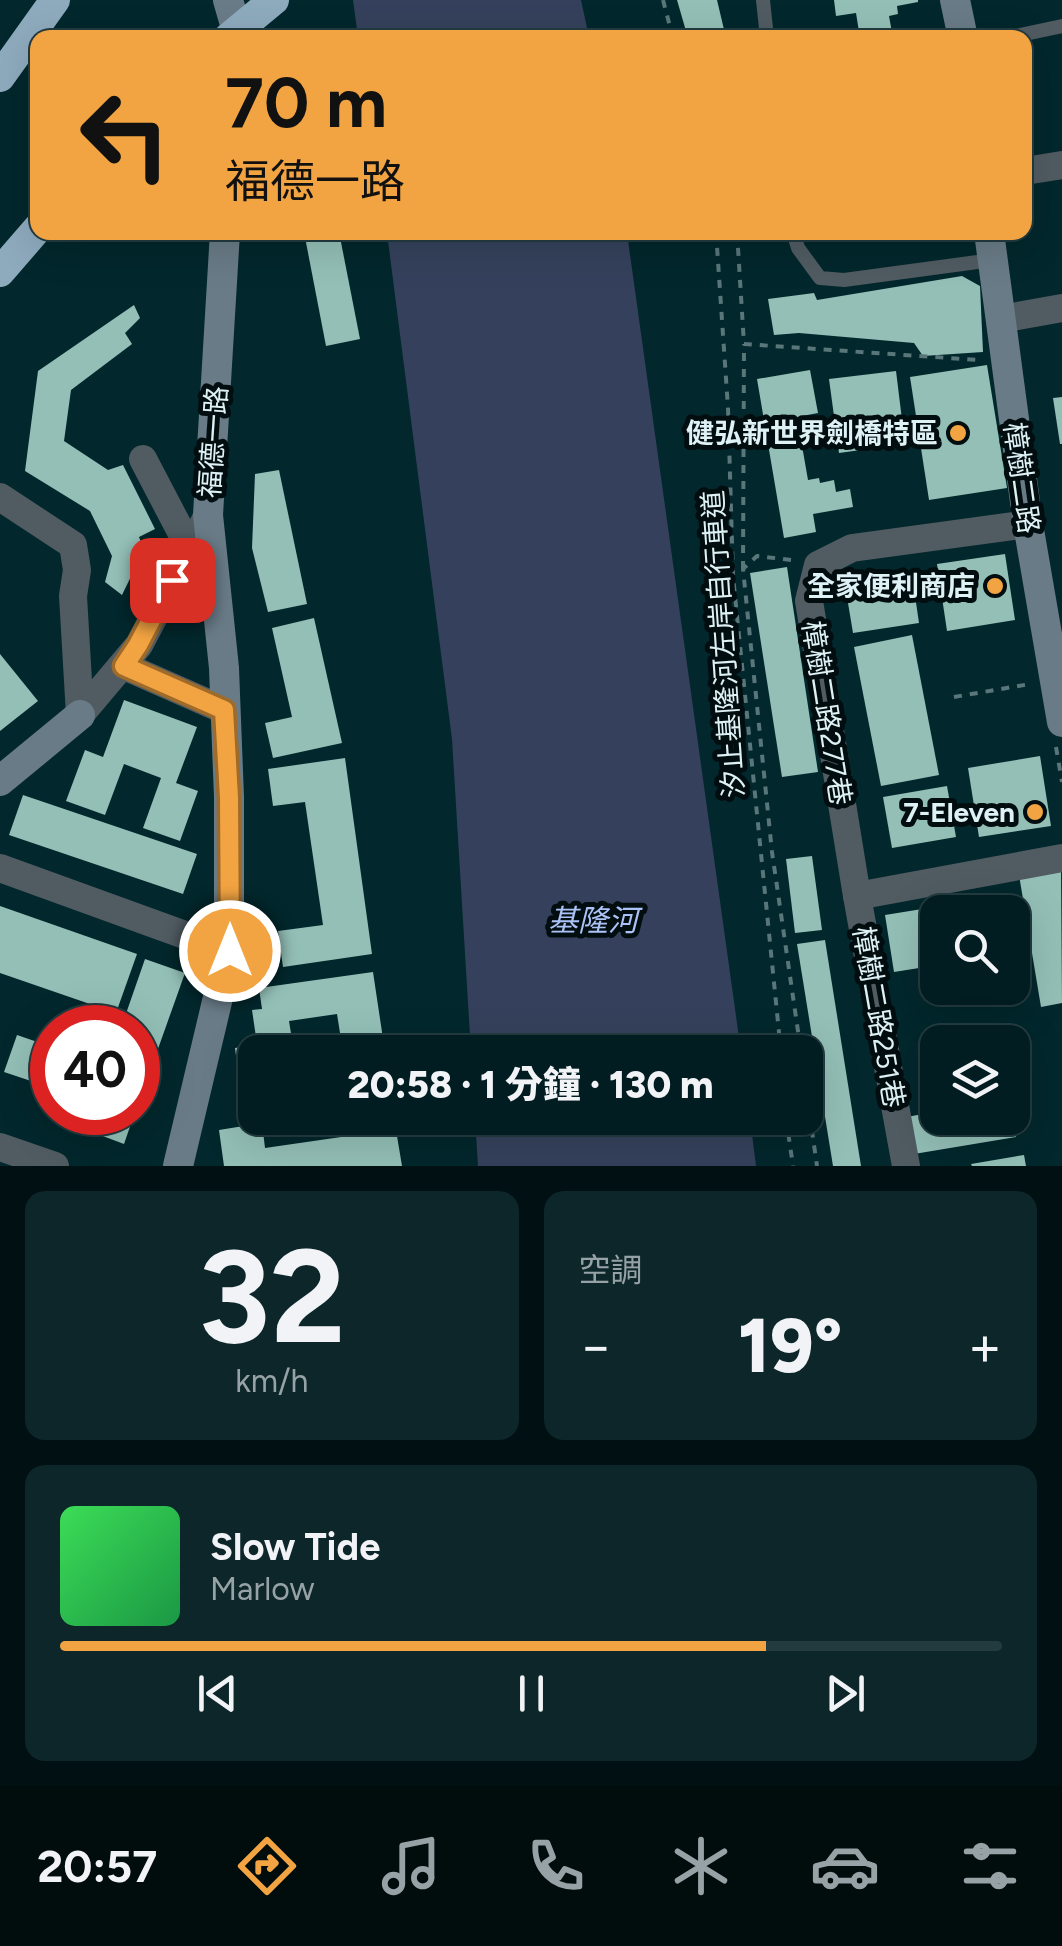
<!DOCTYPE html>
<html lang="zh-TW">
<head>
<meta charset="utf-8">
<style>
  :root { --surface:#021d21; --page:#0c262a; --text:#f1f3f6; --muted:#96a2a5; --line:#233b3f; --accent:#f3a442 }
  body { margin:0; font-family:Figtree,"Noto Sans TC",sans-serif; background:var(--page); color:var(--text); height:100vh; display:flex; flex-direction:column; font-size:38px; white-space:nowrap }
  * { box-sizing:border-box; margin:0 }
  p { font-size:32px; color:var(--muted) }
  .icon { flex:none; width:55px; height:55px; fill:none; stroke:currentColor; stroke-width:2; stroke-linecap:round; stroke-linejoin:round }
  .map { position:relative; height:1166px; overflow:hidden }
  .side { display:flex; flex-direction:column; gap:25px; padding:25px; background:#011012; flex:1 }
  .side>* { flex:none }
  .banner { position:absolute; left:30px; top:30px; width:1002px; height:210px; border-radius:20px; box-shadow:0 10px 40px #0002,0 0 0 2px var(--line); background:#f3a442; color:#111; overflow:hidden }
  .controls { position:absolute; left:920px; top:895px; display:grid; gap:20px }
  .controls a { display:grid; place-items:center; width:110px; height:110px; border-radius:20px; background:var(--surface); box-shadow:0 10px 40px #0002,0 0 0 2px var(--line); font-size:50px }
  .speed { position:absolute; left:30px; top:1005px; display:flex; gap:20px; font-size:50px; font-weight:700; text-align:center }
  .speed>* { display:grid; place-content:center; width:130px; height:130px; border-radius:50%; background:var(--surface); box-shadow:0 10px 40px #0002,0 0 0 2px var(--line); line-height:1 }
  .speed .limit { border:15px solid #d22; background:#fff; color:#111 }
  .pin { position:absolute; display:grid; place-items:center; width:85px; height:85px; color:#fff; margin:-42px; border-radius:20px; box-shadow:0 5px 15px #0006 }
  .me { position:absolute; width:110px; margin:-55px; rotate:0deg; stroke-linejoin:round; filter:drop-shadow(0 0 8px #0008) }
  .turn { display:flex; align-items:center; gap:35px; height:210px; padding:0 30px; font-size:45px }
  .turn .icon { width:130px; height:130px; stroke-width:2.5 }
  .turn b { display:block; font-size:70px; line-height:85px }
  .big { font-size:75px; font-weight:800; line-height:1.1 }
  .side .tile { flex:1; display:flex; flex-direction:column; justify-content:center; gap:15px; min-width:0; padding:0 35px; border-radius:20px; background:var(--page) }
  .side .dial { align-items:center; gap:0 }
  .dial b { font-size:130px; line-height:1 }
  .song { display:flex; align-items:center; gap:30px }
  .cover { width:120px; height:120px; border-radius:15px; background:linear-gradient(135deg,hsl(130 70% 55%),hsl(140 70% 35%)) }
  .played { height:10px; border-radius:5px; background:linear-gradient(90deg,var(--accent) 75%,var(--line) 75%) }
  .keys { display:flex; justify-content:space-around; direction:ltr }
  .heat { display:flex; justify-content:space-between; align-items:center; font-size:55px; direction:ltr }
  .side .tiles { flex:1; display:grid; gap:25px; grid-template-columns:1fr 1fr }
  .tile:last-child { grid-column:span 2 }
  .trip { position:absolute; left:238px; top:1035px; width:585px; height:100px; border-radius:20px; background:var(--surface); box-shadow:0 10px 40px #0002,0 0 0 2px var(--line); font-weight:800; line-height:100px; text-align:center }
  .menu { display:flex; height:160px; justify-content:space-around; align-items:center; background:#010c0d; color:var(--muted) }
  .menu .icon { width:70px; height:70px }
  .menu .active { color:var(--accent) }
  .menu b { font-size:45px; color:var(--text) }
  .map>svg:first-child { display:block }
</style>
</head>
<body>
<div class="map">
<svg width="1062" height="1166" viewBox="0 0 1062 1166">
  <rect width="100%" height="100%" fill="#02272c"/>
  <!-- water -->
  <g fill="#35415c">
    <path d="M 353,0 L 581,0 L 589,37 L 358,37 Z"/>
    <path d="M 387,233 L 627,233 L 741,1052 L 471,1052 L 452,739 Z"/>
    <path d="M 475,1118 L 750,1118 L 756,1166 L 478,1166 Z"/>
  </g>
  <!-- building -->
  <g fill="#93bfb6">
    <path d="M 677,0 L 717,0 L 726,38 L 688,38 Z"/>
    <path d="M 834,0 L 918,0 L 918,2 L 897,6 L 898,14 L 889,16 L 893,38 L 860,38 L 856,13 L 836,16 Z"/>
    <path d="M 304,232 L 339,232 L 360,339 L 326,346 Z"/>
    <path d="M 962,276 L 980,286 L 983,352 L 923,356 L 914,343 L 799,333 L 774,335 L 768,299 L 814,293 L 817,300 Z"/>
    <path d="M 134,305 L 140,318 L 125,333 L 132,344 L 71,390 L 64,441 L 108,470 L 123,465 L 155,529 L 139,537 L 144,550 L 122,595 L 105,582 L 112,556 L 90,511 L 25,471 L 38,371 Z"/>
    <path d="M 987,365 L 1007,488 L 929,500 L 910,377 Z"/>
    <path d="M 810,370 L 818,413 L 797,417 L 808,480 L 819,478 L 820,483 L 834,480 L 836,492 L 850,489 L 853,507 L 813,514 L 816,532 L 784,538 L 757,379 Z"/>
    <path d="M 896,371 L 905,444 L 839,453 L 829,379 Z"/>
    <path d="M 1062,397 L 1062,444 L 1060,444 L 1053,398 Z"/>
    <path d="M 279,470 L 307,604 L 268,612 L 252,548 L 255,474 Z"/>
    <path d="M 1005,554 L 1015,620 L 947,631 L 937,564 Z"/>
    <path d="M 787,567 L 818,772 L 782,777 L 750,573 Z"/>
    <path d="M 912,575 L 919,623 L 853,633 L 845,585 Z"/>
    <path d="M 314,618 L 342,743 L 273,758 L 265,723 L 292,717 L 272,628 Z"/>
    <path d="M 912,635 L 939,775 L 881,786 L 854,647 Z"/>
    <path d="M 0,654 L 38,701 L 0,731 Z"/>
    <path d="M 124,700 L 197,727 L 176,783 L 198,791 L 180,841 L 143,828 L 161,778 L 124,764 L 105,815 L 66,801 L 85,750 L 103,757 Z"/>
    <path d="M 1040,756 L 1051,826 L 979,837 L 968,768 Z"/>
    <path d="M 345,758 L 372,954 L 283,967 L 278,931 L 323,925 L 305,802 L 273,806 L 268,769 Z"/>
    <path d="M 947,786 L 956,837 L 892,848 L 883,797 Z"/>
    <path d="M 23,795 L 197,854 L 183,894 L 9,835 Z"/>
    <path d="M 812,856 L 822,930 L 795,933 L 786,859 Z"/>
    <path d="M 1061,868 L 1062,1003 L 1041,1007 L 1019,875 Z"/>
    <path d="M 1009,895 L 1011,912 L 938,912 L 938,965 L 894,972 L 885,915 Z"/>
    <path d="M 0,906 L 137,954 L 116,1013 L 0,973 Z"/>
    <path d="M 825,940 L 861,1166 L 833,1166 L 797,944 Z"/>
    <path d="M 145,959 L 185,973 L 138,1105 L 138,1028 L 121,1028 Z"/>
    <path d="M 373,972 L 385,1052 L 343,1052 L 337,1014 L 289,1021 L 294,1052 L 255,1052 L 255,1101 L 242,1103 L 235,1048 L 257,1044 L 252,1010 L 262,1009 L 259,988 Z"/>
    <path d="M 998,1029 L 1000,1042 L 938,1042 L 935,1064 L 932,1042 L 928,1040 Z"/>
    <path d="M 17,1035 L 52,1047 L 52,1088 L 4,1072 Z"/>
    <path d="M 938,1111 L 938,1118 L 1012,1118 L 1016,1137 L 914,1154 L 907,1117 Z"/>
    <path d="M 90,1112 L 135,1112 L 124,1144 L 84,1129 Z"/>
    <path d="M 352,1118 L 394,1118 L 402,1166 L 224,1166 L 219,1130 L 262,1123 L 265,1148 L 355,1135 Z"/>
    <path d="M 1024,1155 L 1026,1166 L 972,1166 L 971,1164 Z"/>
  </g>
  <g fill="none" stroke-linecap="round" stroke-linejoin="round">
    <!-- path -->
    <g stroke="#59767b" stroke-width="4" stroke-dasharray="8 8" stroke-linecap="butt">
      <path d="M 663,0 L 673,38"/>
      <path d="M 716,232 L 728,408 L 733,576 L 781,1052"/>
      <path d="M 737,232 L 744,344 L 978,360"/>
      <path d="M 791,560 L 757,556 L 743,569 L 772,852 L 801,1052"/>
      <path d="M 743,569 L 744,344"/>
      <path d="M 954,697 L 1030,684"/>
      <path d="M 1056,747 L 1062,782"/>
      <path d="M 805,1082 L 817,1166"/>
      <path d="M 786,1118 L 793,1166"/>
    </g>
    <!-- lane -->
    <g stroke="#505b62" stroke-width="14">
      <path d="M 763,0 L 767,38"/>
      <path d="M 1006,38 L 1062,26"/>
      <path d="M 793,232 L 798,248 L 820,278 L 844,280 L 992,260"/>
    </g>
    <!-- street -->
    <g stroke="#505b62" stroke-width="28">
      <path d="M 1025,171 L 1062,165"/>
      <path d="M 1001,319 L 1062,308"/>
      <path d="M 143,459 L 189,547"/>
      <path d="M 0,497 L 73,545 L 77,570 L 73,596 L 80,715"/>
      <path d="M 124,666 L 224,710"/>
      <path d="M 80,715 L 139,645 L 208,515"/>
      <path d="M 0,868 L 229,951"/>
      <path d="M 857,896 L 1062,858"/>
      <path d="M 0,1147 L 55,1166"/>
      <path d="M 906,1166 L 857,896 L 809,601 L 818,565 L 852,548 L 1028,524"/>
    </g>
    <!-- secondary -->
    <g stroke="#697b87" stroke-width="30">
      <path d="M 228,0 L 239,38"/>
      <path d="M 955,0 L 963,38"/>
      <path d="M 989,232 L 1028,524 L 1062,722"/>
      <path d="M 0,781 L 80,715"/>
      <path d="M 178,1166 L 229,951 L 229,797 L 224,668 L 208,515 L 225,232"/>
    </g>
    <!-- highway -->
    <g stroke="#8eaabd" stroke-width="30">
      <path d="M 0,77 L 55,0"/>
      <path d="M 0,272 L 38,228"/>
    </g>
    <!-- highway-bridge -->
    <path stroke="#8eaabd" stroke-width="30" d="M 228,38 L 274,0"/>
  </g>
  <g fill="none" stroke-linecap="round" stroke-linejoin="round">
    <defs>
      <path id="route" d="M 172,580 L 138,645 L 124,666 L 224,710 L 229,798 L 230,951"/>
    </defs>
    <!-- route casing -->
    <use href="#route" stroke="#9e6b2b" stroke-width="25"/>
    <!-- route -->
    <use href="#route" stroke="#f3a442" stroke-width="18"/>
  </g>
  <!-- markers -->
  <g fill="#f3a442" stroke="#020d10" stroke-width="4">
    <circle cx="958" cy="433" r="10"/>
    <circle cx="995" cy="586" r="10"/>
    <circle cx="1035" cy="812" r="10"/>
  </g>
  <g text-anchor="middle" stroke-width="10" stroke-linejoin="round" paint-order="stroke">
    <!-- poi labels -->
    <g font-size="28" font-weight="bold" fill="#def1f4" stroke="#020d10" text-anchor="end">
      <text x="938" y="443">健弘新世界劍橋特區</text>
      <text x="975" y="596">全家便利商店</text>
      <text x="1015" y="822">7-Eleven</text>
    </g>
    <!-- street labels -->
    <g font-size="28" fill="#def1f4" stroke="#020d10">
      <text transform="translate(213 442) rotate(-86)" y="10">福德一路</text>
      <text transform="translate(1022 478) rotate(82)" y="10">樟樹二路</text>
      <text transform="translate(723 644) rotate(-94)" y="10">汐止基隆河左岸自行車道</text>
      <text transform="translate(827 713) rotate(81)" y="10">樟樹二路277巷</text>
      <text transform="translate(879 1017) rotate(80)" y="10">樟樹二路251巷</text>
    </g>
    <!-- water labels -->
    <g font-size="30" font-style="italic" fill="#aac2f6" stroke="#020d10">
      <text x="593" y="931">基隆河</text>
    </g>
  </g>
</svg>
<div class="controls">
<a><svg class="icon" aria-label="search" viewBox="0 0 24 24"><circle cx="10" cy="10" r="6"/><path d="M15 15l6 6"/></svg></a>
<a><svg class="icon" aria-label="layers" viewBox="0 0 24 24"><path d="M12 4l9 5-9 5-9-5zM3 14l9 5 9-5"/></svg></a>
</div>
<div class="speed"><div class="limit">40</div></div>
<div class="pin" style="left:172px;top:580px;background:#d93025"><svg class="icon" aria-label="arrive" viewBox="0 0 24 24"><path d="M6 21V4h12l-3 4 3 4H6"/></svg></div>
<svg class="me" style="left:230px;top:951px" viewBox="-20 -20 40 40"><circle r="17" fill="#f3a442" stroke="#fff" stroke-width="3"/><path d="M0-11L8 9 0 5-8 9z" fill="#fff"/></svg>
<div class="trip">20:58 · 1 分鐘 · 130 m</div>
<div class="banner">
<div class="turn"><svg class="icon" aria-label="left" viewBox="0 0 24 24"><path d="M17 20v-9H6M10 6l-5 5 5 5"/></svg><div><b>70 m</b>福德一路</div></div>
</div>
</div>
<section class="side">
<div class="tiles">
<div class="tile dial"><b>32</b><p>km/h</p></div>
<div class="tile"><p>空調</p>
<div class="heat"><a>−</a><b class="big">19°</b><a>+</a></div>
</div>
<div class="tile">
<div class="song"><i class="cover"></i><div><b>Slow Tide</b><p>Marlow</p></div></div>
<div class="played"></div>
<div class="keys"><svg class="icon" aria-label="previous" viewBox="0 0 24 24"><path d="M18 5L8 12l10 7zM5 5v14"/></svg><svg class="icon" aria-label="pause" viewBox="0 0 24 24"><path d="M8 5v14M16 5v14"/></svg><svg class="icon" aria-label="next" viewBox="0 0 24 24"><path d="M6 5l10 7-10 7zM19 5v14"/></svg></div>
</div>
</div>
</section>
<nav class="menu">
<b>20:57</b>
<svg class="icon active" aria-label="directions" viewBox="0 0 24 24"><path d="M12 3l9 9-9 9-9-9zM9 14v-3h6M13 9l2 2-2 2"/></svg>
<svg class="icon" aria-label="music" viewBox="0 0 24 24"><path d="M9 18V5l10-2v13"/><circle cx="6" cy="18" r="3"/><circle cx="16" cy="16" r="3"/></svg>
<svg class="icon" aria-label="phone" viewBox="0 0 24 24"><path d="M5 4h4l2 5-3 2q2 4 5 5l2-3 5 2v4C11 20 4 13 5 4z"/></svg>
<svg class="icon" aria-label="climate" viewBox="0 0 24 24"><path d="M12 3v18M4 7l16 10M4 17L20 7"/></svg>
<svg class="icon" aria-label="car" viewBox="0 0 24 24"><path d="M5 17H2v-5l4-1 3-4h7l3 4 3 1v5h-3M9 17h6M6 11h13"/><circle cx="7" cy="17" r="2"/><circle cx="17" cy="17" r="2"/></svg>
<svg class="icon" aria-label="filters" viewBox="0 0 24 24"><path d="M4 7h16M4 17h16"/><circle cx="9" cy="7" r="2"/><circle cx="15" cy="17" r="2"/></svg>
</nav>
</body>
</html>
